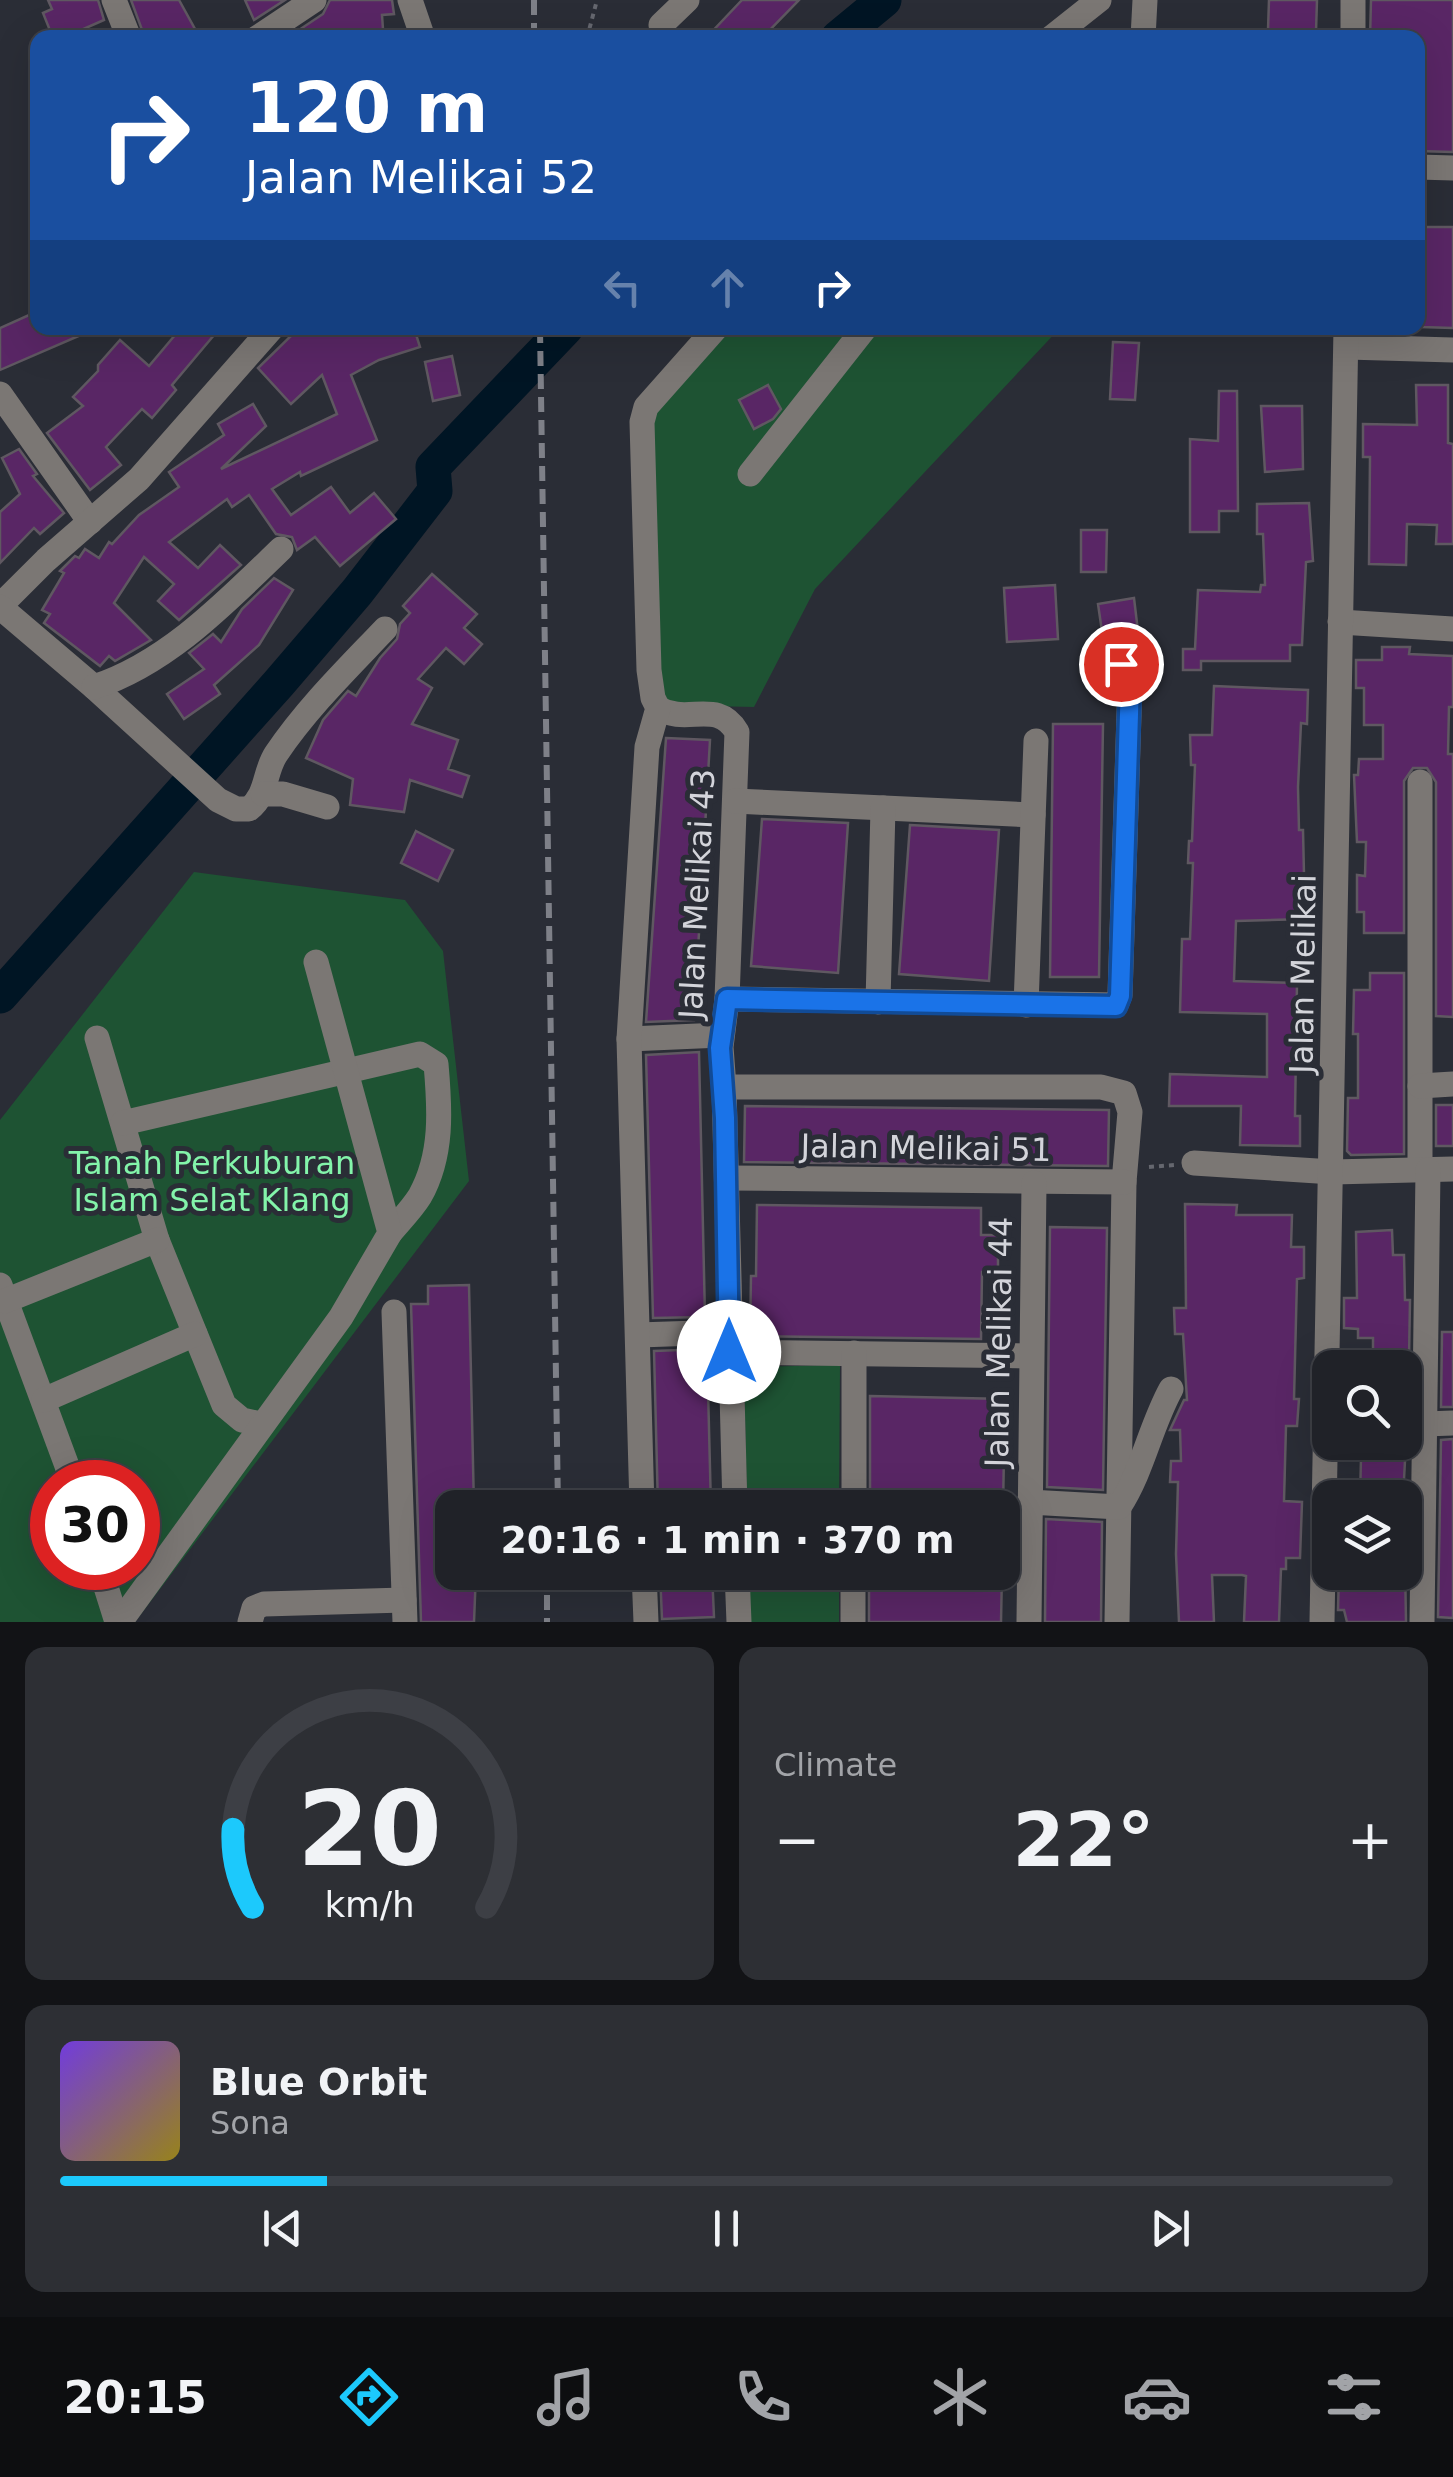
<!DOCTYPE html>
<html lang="en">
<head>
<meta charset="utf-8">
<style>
  :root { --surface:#202228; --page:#2d2f34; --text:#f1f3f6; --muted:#a2a4a8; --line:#3d3f45; --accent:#1cc9fc }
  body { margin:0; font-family:"DejaVu Sans",sans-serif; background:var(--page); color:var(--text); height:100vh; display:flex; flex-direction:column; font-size:38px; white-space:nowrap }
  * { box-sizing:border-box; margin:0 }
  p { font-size:32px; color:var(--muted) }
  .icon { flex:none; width:55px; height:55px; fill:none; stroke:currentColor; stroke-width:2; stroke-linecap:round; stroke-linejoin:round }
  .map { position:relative; height:1622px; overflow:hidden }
  .panel { display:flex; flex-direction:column; gap:25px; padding:25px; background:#121316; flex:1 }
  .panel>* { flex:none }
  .guide { position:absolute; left:30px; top:30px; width:1395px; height:305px; border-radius:20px; box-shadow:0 10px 40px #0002,0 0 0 2px var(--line); background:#1a4fa0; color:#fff; overflow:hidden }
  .tools { position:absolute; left:1312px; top:1350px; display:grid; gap:20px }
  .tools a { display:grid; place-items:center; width:110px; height:110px; border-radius:20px; background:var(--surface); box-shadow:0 10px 40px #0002,0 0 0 2px var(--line); font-size:50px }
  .speed { position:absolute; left:30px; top:1460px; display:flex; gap:20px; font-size:50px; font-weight:700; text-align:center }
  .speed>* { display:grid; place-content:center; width:130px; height:130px; border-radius:50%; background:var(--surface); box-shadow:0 10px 40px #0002,0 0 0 2px var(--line); line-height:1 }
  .speed .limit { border:15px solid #d22; background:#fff; color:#111 }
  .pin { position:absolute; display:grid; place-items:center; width:85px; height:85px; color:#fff; margin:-42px; border:5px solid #fff; border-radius:50%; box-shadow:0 2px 10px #0007 }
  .me { position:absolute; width:110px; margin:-55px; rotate:0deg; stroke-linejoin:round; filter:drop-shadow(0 0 8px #0008) }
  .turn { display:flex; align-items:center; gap:35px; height:210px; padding:0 50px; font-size:45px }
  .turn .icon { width:130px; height:130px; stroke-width:2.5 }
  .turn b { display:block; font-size:70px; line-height:85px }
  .lanes { display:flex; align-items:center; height:95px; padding:0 50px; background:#0003; justify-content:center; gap:50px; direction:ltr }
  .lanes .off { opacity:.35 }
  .big { font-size:75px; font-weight:700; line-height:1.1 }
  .panel .card { flex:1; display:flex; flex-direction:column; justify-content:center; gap:15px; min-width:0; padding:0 35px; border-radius:20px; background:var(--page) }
  .panel .dial { align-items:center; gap:0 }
  .dial svg { height:260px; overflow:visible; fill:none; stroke:var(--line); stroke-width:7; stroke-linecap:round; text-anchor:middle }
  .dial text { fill:var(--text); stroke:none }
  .song { display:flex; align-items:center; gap:30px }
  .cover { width:120px; height:120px; border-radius:15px; background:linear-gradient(135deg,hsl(260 70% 55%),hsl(50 70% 35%)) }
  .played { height:10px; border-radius:5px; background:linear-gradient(90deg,var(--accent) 20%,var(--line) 20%) }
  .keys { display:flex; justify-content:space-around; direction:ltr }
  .heat { display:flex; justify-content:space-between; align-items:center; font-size:55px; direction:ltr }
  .panel .tiles { flex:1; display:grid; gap:25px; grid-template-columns:1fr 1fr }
  .card:last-child { grid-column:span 2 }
  .trip { position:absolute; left:435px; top:1490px; width:585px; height:100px; border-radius:20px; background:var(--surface); box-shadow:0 10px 40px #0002,0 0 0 2px var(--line); font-weight:700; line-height:100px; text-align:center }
  .menu { display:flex; height:160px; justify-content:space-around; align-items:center; background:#0d0e10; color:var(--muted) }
  .menu .icon { width:70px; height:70px }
  .menu .on { color:var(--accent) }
  .menu b { font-size:45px; color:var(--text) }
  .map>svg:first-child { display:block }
</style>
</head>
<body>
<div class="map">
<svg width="1453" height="1622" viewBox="0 0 1453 1622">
  <rect width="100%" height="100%" fill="#2a2d36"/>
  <!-- green -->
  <g fill="#1e5333" fill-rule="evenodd">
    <path d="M 733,328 L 1060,328 L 815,589 L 754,707 L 667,705 L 657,688 L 652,415 Z"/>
    <path d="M 194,872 L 405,900 L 443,951 L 469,1181 L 135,1622 L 0,1622 L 0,1120 ZM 52,1482 L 138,1482 L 138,1568 L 52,1568 Z"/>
    <path d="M 840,1365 L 839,1507 L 747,1507 L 744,1367 Z"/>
    <path d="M 748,1573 L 839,1573 L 839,1622 L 749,1622 Z"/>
  </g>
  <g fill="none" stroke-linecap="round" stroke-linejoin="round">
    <!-- river -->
    <g stroke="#001524" stroke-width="35">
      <path d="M 838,38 L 884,0"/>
      <path d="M 0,996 L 279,683 L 357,592 L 435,491 L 433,467 L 566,328"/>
    </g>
  </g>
  <!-- building -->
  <g fill="#592665" stroke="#5f5861" stroke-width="2.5">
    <path d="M 48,0 L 98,0 L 104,20 L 63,38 L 53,38 L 43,13 L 52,9 Z"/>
    <path d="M 131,0 L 179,0 L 195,29 L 178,38 L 145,38 Z"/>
    <path d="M 245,0 L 285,0 L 254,20 Z"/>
    <path d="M 330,0 L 392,0 L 394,14 L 382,15 L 383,29 L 287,38 L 323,14 Z"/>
    <path d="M 742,0 L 799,0 L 762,38 L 706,38 Z"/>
    <path d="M 1269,0 L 1317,0 L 1316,32 L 1268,30 Z"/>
    <path d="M 1371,0 L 1453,0 L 1453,152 L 1418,151 L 1418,38 L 1370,38 Z"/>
    <path d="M 1418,227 L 1453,227 L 1453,328 L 1421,327 L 1423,270 L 1418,270 Z"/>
    <path d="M 38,311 L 38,328 L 97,328 L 0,370 L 0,328 Z"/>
    <path d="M 181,328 L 220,328 L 172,385 L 176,390 L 152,418 L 142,409 L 106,447 L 121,465 L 90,490 L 47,433 L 83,406 L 73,397 L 98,371 L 98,365 L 120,340 L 149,366 Z"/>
    <path d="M 299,328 L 414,328 L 420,347 L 379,360 L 351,375 L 377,440 L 301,476 L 300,472 L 272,489 L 291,515 L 331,487 L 350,513 L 374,493 L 396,519 L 340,566 L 315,537 L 297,550 L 292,537 L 276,534 L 249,495 L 232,507 L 227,499 L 169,542 L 198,568 L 220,545 L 241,565 L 179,620 L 158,601 L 174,584 L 144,557 L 114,603 L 151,640 L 115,661 L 109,656 L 100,666 L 44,623 L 50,614 L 42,610 L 64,573 L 60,571 L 75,556 L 79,558 L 85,549 L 99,558 L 109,542 L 112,544 L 139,515 L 179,487 L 169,472 L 224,435 L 218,424 L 253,404 L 266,426 L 221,469 L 337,414 L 322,375 L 291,404 L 258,368 Z"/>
    <path d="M 1113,342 L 1139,343 L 1135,400 L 1110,399 Z"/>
    <path d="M 452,356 L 460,395 L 433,401 L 425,362 Z"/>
    <path d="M 768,385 L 781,409 L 773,419 L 754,429 L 739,400 Z"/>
    <path d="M 1416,385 L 1448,385 L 1448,443 L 1453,444 L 1453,544 L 1436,544 L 1437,525 L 1407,524 L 1406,565 L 1369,564 L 1370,457 L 1363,457 L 1363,424 L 1417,425 Z"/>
    <path d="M 1219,391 L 1237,391 L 1238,511 L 1219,511 L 1219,532 L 1190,532 L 1190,439 L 1218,441 Z"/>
    <path d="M 1261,406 L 1302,406 L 1303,469 L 1265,472 Z"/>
    <path d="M 19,449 L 37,474 L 33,476 L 64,513 L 40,534 L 34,528 L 0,563 L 0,512 L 20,494 L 2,458 Z"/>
    <path d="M 1309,503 L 1313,561 L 1306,562 L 1302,645 L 1290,645 L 1290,661 L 1201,661 L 1201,670 L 1183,670 L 1183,649 L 1195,649 L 1198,590 L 1260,592 L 1261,585 L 1265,585 L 1263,534 L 1257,534 L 1257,504 Z"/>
    <path d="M 1081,530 L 1107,530 L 1106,572 L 1081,572 Z"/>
    <path d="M 432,574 L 477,614 L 464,628 L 482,644 L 464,664 L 446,648 L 418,679 L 432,688 L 412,724 L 458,740 L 448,769 L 469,776 L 462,797 L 410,780 L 404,812 L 350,805 L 353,779 L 306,758 L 323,720 L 348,691 L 356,696 L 380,658 L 397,639 L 400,624 L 410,613 L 403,606 Z"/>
    <path d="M 274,578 L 293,590 L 259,645 L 214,685 L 220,694 L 184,719 L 167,694 L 204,669 L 189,653 L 213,634 L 221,642 L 242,609 Z"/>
    <path d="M 1055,585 L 1058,639 L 1007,642 L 1004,588 Z"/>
    <path d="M 1134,598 L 1142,665 L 1140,665 L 1131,651 L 1123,648 L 1113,650 L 1106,659 L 1098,604 Z"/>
    <path d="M 1382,647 L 1410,647 L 1409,654 L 1453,656 L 1453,707 L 1449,707 L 1448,754 L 1453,754 L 1453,1017 L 1436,1016 L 1436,782 L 1427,768 L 1413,768 L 1404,781 L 1404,933 L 1364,933 L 1364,912 L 1357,912 L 1357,875 L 1365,876 L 1366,842 L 1357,842 L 1354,775 L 1358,775 L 1359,759 L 1383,759 L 1383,725 L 1364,725 L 1364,688 L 1356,688 L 1356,660 L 1382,660 Z"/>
    <path d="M 1214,686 L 1308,690 L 1307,724 L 1301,723 L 1298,787 L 1299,830 L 1303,830 L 1305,919 L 1236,921 L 1234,981 L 1297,983 L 1295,1116 L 1300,1116 L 1300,1146 L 1240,1145 L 1241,1106 L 1169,1106 L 1170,1074 L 1267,1077 L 1267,1014 L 1180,1012 L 1182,939 L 1190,939 L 1193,863 L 1188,863 L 1189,841 L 1192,841 L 1195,765 L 1191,765 L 1190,735 L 1212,735 Z"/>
    <path d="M 1053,724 L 1103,724 L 1099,977 L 1050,977 Z"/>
    <path d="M 666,738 L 710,740 L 694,1020 L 646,1022 Z"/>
    <path d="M 762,819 L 848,823 L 838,973 L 751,966 Z"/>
    <path d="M 910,825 L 999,830 L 989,981 L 899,974 Z"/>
    <path d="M 416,831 L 453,850 L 438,881 L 401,863 Z"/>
    <path d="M 1370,973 L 1404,973 L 1404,1154 L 1351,1155 L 1347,1151 L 1348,1098 L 1358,1098 L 1358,1034 L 1353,1034 L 1354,990 L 1370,990 Z"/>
    <path d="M 699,1052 L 705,1317 L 653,1318 L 646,1055 Z"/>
    <rect x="1436" y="1105" width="17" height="41"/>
    <path d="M 745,1106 L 1109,1110 L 1108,1166 L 744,1162 Z"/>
    <path d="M 1185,1204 L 1237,1205 L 1236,1215 L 1292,1215 L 1291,1247 L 1304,1247 L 1304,1278 L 1297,1279 L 1294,1399 L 1299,1399 L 1297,1426 L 1286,1426 L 1284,1501 L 1302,1502 L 1300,1558 L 1286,1558 L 1286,1569 L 1281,1569 L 1279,1622 L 1244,1622 L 1246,1576 L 1242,1575 L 1212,1575 L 1214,1622 L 1179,1622 L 1176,1554 L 1178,1482 L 1170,1482 L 1171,1461 L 1181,1461 L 1180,1430 L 1170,1430 L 1184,1400 L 1187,1400 L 1183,1334 L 1175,1334 L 1174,1308 L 1186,1308 Z"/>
    <path d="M 757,1205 L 981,1208 L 981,1235 L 998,1235 L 998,1272 L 982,1272 L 981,1339 L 750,1336 L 751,1276 L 756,1276 Z"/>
    <path d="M 1050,1227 L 1107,1228 L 1103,1490 L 1047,1487 Z"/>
    <path d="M 1392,1230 L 1393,1255 L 1404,1255 L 1405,1300 L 1410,1300 L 1408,1418 L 1405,1418 L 1405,1368 L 1373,1368 L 1373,1338 L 1358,1338 L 1358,1329 L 1344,1328 L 1344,1298 L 1357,1298 L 1356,1232 Z"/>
    <path d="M 469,1285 L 474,1508 L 452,1508 L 452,1572 L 476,1572 L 474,1622 L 421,1622 L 411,1304 L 428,1304 L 428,1286 Z"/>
    <path d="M 1442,1332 L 1453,1332 L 1453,1407 L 1441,1407 Z"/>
    <path d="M 707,1349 L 711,1508 L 658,1508 L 654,1351 Z"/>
    <path d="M 870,1396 L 1005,1399 L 1003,1508 L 870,1508 Z"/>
    <path d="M 1453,1439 L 1453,1618 L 1438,1617 L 1441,1440 Z"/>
    <path d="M 1342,1442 L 1406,1442 L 1403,1498 L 1360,1498 L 1361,1458 L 1341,1458 Z"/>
    <path d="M 1046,1519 L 1102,1522 L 1101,1622 L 1045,1622 Z"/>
    <path d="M 1405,1564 L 1406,1622 L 1347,1622 L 1344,1610 L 1338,1610 L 1339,1572 L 1405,1572 Z"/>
    <path d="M 660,1572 L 712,1572 L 714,1617 L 662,1619 Z"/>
    <path d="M 869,1572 L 1002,1572 L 1001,1622 L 869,1622 Z"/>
  </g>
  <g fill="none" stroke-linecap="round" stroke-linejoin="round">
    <!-- path -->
    <g stroke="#65676f" stroke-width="4" stroke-dasharray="5 5" stroke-linecap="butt">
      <path d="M 587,38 L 597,0"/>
      <path d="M 1149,1167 L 1175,1165"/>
    </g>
    <!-- minor -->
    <g stroke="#7b7774" stroke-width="25">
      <path d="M 114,0 L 129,38"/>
      <path d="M 410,0 L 423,38"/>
      <path d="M 1353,0 L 1353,38"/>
      <path d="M 661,25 L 687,0"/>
      <path d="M 257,38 L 314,0"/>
      <path d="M 1051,38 L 1099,0"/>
      <path d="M 1143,38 L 1145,0"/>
      <path d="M 1418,167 L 1453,168"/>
      <path d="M 1347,347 L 1453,350"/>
      <path d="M 0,394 L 90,522"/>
      <path d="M 750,474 L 865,328"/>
      <path d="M 0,606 L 46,560 L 139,479 L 272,328"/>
      <path d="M 0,607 L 94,687 L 218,800 L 236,809 L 249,809 C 268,794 264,772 276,754 C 307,708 347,669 385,629"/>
      <path d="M 1340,622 L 1453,629"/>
      <path d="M 94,687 C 168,663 227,601 281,549"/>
      <path d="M 658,708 C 687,726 717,698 737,732 L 727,999 L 721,1047 L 724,1087 L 735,1508"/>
      <path d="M 1420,782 L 1420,1170"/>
      <path d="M 263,794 L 283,794 L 327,807"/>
      <path d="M 735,801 L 1033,815"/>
      <path d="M 727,999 L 1116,1005 L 1120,995 L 1130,683 L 1121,664"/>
      <path d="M 878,1002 L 883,808"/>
      <path d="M 1026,1005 L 1036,741"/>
      <path d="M 97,1038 L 157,1240 L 224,1405 L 242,1420 L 261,1424"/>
      <path d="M 629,1039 L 721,1035"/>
      <path d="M 1420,1086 L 1453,1084"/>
      <path d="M 724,1087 L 1101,1087 L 1124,1093 L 1130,1112 L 1124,1182 L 1117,1622"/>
      <path d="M 123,1123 L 420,1054 L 436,1064 C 440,1109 443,1155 420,1196 C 412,1209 400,1221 390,1233"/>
      <path d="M 1194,1163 L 1333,1172 L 1453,1169"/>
      <path d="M 727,1178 L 1124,1182"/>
      <path d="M 0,1285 L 73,1482"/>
      <path d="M 5,1301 L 157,1240"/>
      <path d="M 394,1312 L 405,1622"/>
      <path d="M 638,1335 L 729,1332"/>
      <path d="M 729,1352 L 1031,1356"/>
      <path d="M 44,1400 L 195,1334"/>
      <path d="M 1425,1424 L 1453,1423"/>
      <path d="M 1029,1502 L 1119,1507 C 1143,1470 1150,1427 1171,1389"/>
      <path d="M 642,1508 L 629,1039 L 647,747 L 658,708 L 653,698 L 649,670 L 642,422 L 646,407 L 716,328"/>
      <path d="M 854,1508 L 854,1353"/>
      <path d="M 100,1568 L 117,1622"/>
      <path d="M 644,1572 L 646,1622"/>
      <path d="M 737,1572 L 739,1622"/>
      <path d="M 120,1622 L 341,1317 L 390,1233 L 316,962"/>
      <path d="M 250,1622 L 254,1608 L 264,1604 L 404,1600"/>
      <path d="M 853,1622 L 853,1572"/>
      <path d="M 1029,1622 L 1034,1183"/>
      <path d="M 1322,1622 L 1346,328"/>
      <path d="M 1422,1622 L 1428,1170"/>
    </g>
    <!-- rail -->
    <g stroke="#7e8088" stroke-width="6" stroke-dasharray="15 8" stroke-linecap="butt">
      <path d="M 534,0 L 534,38"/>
      <path d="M 540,328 L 558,1508"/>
      <path d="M 547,1572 L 547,1622"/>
    </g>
  </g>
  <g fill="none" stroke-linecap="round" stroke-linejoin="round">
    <defs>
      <path id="route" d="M 729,1352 L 725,1118 L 720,1048 L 727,999 L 1116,1006 L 1120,996 L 1130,683 L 1121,664"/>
    </defs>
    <!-- route casing -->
    <use href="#route" stroke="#114b97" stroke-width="25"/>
    <!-- route -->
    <use href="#route" stroke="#1a73e8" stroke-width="18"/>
  </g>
  <g text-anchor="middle" stroke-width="10" stroke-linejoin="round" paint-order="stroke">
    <!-- street labels -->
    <g font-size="32" fill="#d3d4da" stroke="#2a2d36">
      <text transform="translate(697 894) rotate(-87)" y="11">Jalan Melikai 43</text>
      <text transform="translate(1303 974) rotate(-89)" y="11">Jalan Melikai</text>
      <text transform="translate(926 1148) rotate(1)" y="11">Jalan Melikai 51</text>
      <text transform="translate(999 1342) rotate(-89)" y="11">Jalan Melikai 44</text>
    </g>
    <!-- park labels -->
    <g font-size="32" fill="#83f4aa" stroke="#2a2d36">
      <text x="212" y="1174">Tanah Perkuburan<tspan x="212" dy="37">Islam Selat Klang</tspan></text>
    </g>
  </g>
</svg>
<div class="tools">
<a><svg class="icon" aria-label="search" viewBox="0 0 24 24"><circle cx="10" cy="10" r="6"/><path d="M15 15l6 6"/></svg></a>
<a><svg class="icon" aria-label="layers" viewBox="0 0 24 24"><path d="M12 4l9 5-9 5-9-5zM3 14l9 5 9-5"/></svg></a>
</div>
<div class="speed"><div class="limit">30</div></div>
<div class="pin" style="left:1121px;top:664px;background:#d93025"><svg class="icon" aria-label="arrive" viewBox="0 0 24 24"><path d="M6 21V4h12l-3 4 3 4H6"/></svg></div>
<svg class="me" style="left:729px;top:1352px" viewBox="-20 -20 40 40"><circle r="19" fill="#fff"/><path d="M0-13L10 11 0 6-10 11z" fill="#1a73e8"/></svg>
<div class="trip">20:16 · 1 min · 370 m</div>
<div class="guide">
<div class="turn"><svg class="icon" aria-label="right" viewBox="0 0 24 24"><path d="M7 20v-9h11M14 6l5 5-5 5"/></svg><div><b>120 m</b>Jalan Melikai 52</div></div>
<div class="lanes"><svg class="icon off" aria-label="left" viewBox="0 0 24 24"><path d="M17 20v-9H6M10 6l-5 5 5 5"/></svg><svg class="icon off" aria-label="ahead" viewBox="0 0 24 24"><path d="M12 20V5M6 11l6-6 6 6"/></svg><svg class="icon" aria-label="right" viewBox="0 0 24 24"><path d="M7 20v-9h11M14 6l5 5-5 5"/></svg></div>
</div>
</div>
<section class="panel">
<div class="tiles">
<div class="card dial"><svg viewBox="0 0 100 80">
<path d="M14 69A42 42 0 1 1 86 69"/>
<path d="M14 69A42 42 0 0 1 8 45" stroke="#1cc9fc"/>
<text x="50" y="56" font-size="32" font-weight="700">20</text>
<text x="50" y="72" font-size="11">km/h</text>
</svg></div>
<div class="card"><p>Climate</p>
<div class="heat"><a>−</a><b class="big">22°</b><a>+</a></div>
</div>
<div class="card">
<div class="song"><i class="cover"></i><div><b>Blue Orbit</b><p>Sona</p></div></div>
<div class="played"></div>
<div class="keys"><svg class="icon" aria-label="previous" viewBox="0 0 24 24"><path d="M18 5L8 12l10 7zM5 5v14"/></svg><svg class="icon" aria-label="pause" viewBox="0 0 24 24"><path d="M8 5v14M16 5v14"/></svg><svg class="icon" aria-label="next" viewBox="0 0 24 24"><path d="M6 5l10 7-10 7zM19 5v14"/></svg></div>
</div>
</div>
</section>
<nav class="menu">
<b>20:15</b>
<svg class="icon on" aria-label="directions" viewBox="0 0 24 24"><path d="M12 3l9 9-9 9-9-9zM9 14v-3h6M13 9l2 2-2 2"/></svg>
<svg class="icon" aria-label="music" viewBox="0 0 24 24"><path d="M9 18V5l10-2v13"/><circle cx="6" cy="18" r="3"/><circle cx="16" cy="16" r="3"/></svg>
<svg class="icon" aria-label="phone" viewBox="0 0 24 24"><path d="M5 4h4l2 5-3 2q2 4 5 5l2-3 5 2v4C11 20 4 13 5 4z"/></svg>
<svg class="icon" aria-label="climate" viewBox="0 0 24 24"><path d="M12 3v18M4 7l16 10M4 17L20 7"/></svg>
<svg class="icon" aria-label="car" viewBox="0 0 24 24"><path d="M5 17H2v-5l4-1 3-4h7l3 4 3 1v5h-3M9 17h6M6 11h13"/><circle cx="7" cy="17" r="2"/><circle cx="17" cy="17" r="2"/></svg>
<svg class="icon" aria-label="filters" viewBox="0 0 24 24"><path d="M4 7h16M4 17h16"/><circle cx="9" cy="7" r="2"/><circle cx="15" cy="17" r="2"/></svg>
</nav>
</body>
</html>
